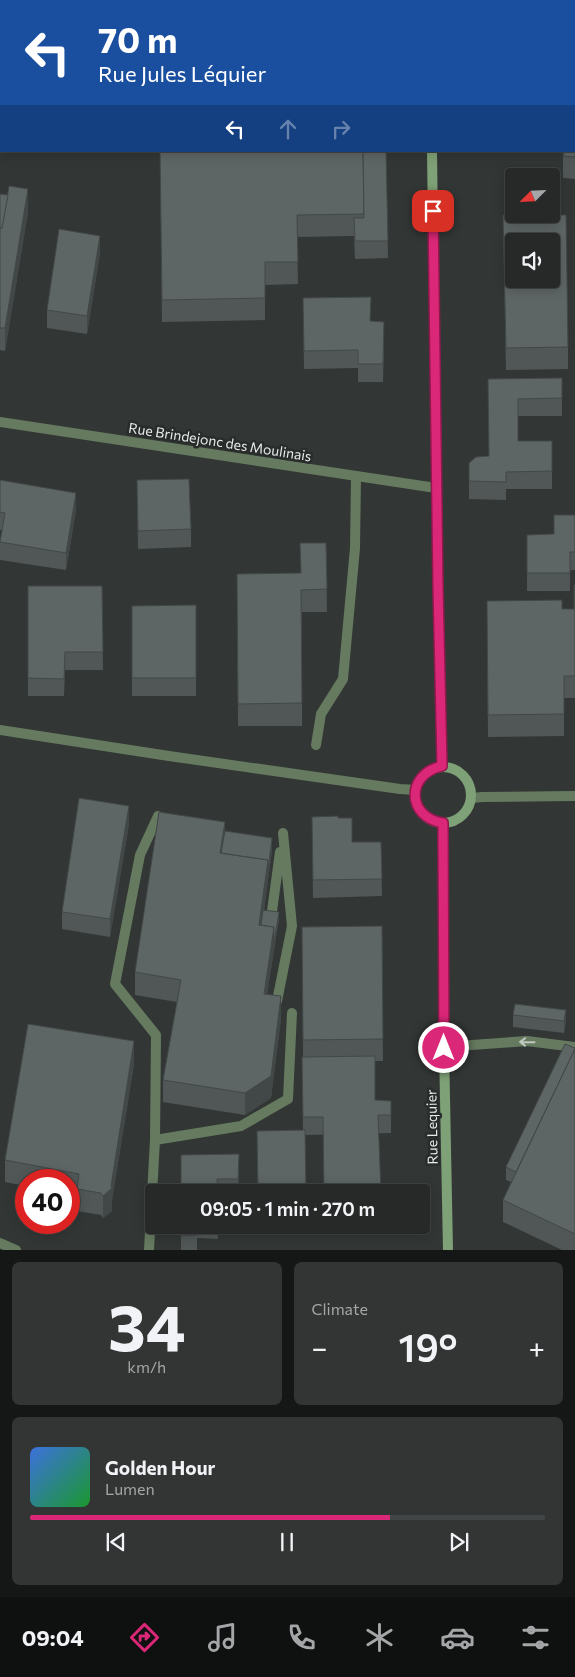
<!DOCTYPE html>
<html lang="en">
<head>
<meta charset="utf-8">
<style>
  :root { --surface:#262928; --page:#323534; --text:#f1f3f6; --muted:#a4a6a8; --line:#424545; --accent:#db2777 }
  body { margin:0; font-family:Commissioner,sans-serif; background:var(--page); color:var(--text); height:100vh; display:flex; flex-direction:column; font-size:19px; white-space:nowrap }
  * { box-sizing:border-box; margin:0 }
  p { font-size:16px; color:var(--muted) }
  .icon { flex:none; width:28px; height:28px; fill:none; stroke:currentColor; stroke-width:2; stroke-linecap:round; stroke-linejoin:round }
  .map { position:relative; height:1250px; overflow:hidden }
  .drawer { display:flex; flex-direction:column; gap:12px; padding:12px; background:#151716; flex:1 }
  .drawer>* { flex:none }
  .hud { position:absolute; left:0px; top:0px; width:575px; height:152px; box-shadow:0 2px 12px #0003,0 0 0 1px var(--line); background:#1a4fa0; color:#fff; overflow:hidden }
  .needle { width:32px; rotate:246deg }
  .tools { position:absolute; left:505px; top:168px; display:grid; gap:10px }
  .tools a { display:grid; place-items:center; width:55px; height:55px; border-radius:5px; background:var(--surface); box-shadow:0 2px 12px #0003,0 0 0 1px var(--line); font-size:25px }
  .speed { position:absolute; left:15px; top:1169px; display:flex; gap:10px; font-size:25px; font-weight:700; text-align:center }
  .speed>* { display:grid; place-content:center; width:65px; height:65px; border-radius:50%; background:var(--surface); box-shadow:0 2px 12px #0003,0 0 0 1px var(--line); line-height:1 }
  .speed .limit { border:8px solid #d22; background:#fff; color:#111 }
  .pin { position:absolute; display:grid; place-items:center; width:42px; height:42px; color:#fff; margin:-21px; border-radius:10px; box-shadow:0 2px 8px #0006 }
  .me { position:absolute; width:55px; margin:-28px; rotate:0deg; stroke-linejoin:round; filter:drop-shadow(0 0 4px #0008) }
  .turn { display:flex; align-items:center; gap:18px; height:105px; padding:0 15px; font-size:22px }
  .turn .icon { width:65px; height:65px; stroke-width:2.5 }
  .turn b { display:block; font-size:35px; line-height:42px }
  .lanes { display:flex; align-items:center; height:48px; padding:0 15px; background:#0003; justify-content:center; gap:25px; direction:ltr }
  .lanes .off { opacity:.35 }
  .big { font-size:38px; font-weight:600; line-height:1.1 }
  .drawer .card { flex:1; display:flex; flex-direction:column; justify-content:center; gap:8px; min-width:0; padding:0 18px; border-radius:8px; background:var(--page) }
  .drawer .dial { align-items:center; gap:0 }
  .dial b { font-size:65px; line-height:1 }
  .song { display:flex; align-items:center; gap:15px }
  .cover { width:60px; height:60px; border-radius:8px; background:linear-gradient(135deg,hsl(220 70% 55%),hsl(130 70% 35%)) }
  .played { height:5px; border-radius:2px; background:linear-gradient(90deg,var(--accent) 70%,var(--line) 70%) }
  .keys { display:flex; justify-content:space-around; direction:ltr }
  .heat { display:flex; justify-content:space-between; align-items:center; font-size:28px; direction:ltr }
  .drawer .tiles { flex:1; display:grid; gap:12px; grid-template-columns:1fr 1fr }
  .card:last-child { grid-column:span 2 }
  .trip { position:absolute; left:145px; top:1184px; width:285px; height:50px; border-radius:5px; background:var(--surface); box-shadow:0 2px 12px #0003,0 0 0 1px var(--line); font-weight:600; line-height:50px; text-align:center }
  .menu { display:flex; height:80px; justify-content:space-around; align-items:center; background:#0f1010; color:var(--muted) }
  .menu .icon { width:35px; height:35px }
  .menu .selected { color:var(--accent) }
  .menu b { font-size:22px; color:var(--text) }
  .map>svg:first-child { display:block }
</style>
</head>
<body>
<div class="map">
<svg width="575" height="1250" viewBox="0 0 575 1250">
  <rect width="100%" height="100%" fill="#323735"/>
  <!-- green -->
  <path fill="#4c4b37" d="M 106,0 L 336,0 L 106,1 Z"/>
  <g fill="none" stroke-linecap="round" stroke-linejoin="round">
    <!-- lane -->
    <g stroke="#667a60" stroke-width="10">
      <path d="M 316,745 L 321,714 L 343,679 L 355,548 L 356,477"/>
      <path d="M 272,911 L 280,852"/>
      <path d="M 277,1001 L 292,926 L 283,833"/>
      <path d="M 444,1047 L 527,1041 L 575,1047"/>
      <path d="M 155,1140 L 241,1126 L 288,1099 L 292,1013"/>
      <path d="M 149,1250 L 155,1140 L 156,1035 L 115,984 L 140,855 L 158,816"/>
    </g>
    <!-- street -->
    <g stroke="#667a60" stroke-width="10">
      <path d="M 0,422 L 436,488"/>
      <path d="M 0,730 L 169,756 L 400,789 L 416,790"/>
      <path d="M 472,798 L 482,797 L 575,796"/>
      <path d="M 0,1243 L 16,1250"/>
    </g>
    <!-- secondary -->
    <g stroke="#7fa177" stroke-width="10">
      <path d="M 430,0 L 430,1"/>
      <path d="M 432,151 L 438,586 L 442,766"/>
      <circle cx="443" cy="795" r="28"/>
      <path d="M 443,823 L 444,1047 L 448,1250"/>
    </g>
  </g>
  <!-- wall -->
  <g fill="#515757">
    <path d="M 575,66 L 575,179 L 563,178 L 563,156 Z"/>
    <path d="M 160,151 L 386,151 L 388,258 L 355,259 L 354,236 L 297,237 L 298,284 L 265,285 L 265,320 L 162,322 Z"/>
    <path d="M 0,194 L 28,212 L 5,351 L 0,350 Z"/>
    <path d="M 503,215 L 568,347 L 568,369 L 506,370 Z"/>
    <path d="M 100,253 L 87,334 L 47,328 L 47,310 Z"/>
    <path d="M 303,298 L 371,321 L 384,340 L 383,382 L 358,382 L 358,368 L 304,369 Z"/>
    <path d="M 562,378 L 562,416 L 518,416 L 518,441 L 552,441 L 552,489 L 506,489 L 506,500 L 469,499 L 469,463 L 489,456 L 488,379 Z"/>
    <path d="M 0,480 L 76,510 L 66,570 L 0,560 L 0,542 L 2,530 L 0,530 Z"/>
    <path d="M 137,480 L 191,529 L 191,547 L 138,549 Z"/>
    <path d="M 575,515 L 575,570 L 570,570 L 570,591 L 527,591 L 527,535 L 554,534 Z"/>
    <path d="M 326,543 L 327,612 L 302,612 L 302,726 L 238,726 L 237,574 L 300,573 Z"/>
    <path d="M 575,585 L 575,698 L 564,698 L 564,736 L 488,737 L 487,601 L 562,609 L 574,609 Z"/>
    <path d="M 28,586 L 102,586 L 103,670 L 65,670 L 64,696 L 28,696 Z"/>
    <path d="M 196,605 L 196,696 L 132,696 L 132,606 Z"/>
    <path d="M 312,817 L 338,818 L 352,842 L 381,842 L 382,896 L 313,898 Z"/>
    <path d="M 129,824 L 110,937 L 62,929 L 62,912 Z"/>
    <path d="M 225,832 L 272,850 L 264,910 L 279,919 L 267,994 L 281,1019 L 271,1098 L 245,1115 L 163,1102 L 163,1080 L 177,1002 L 135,995 L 135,972 Z"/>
    <path d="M 382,926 L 383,1061 L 375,1061 L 375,1100 L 391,1101 L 391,1133 L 305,1135 L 303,1130 L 302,1074 L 302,1057 L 303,1057 L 302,927 Z"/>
    <path d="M 566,1010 L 566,1022 L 564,1033 L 513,1027 L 513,1015 Z"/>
    <path d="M 575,1048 L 575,1250 L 562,1250 L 503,1222 L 503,1200 L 511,1182 L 506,1180 L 506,1167 Z"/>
    <path d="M 134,1064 L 112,1200 L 112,1211 L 103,1218 L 101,1215 L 77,1211 L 77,1196 L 69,1194 L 69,1180 L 26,1180 L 26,1186 L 5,1182 L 5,1160 Z"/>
    <path d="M 181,1155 L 239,1172 L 238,1192 L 181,1192 Z"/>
    <path d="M 181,1225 L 218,1225 L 218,1239 L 197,1238 L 197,1250 L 181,1250 Z"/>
    <rect x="258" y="1225" width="49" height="6"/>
  </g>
  <!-- shaded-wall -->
  <g fill="#424747">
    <path d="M 28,189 L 28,212 L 5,351 L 5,328 Z"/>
    <path d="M 100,236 L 100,253 L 87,334 L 87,316 Z"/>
    <path d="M 76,493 L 76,510 L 66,570 L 66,553 Z"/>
    <path d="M 129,806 L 129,824 L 110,937 L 110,919 Z"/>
    <path d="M 225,822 L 225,844 L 221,863 L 220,853 Z"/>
    <path d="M 272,838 L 272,850 L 260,941 L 259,925 L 268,860 Z"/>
    <path d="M 279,912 L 279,919 L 274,949 L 274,943 Z"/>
    <path d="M 274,927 L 274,949 L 264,1016 L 264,994 Z"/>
    <path d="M 281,996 L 281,1019 L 271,1098 L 245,1115 L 245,1093 Z"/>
    <path d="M 566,1010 L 566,1022 L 564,1033 L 564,1021 Z"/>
    <path d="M 134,1041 L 134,1064 L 112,1200 L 112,1211 L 103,1218 L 103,1196 L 111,1186 Z"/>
  </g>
  <!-- building -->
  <g fill="#5e6565" stroke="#424747" fill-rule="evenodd">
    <path d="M 574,66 L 575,66 L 575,157 L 563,156 L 564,151 L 574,151 Z"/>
    <path d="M 160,151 L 363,151 L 364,214 L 297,215 L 298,262 L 265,262 L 265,298 L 162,300 Z"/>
    <path d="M 363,151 L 386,151 L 388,241 L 355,241 L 354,218 L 364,218 Z"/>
    <path d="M 9,186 L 28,189 L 5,328 L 0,328 L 0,228 L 2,228 Z"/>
    <path d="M 0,194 L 8,195 L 2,228 L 0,228 Z"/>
    <path d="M 503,215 L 566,215 L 568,347 L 506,348 ZM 514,241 L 551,241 L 551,279 L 514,279 Z"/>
    <path d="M 59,229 L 100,236 L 87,316 L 47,310 Z"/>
    <path d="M 371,297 L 370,321 L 384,322 L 383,364 L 358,364 L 358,350 L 304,351 L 303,298 Z"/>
    <path d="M 562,378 L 562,398 L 518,399 L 518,441 L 552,441 L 552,471 L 506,472 L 506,482 L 469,481 L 469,463 L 476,457 L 489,456 L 488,379 Z"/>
    <path d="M 189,479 L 191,529 L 138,531 L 137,480 Z"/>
    <path d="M 0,480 L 76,493 L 66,553 L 0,542 L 5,513 L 0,512 Z"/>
    <path d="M 554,515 L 575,515 L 575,552 L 570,552 L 570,573 L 527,573 L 527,535 L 554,534 Z"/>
    <path d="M 300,543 L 326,543 L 327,589 L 301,590 L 302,703 L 238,704 L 237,574 L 301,573 Z"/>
    <path d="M 574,585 L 575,585 L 575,676 L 564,676 L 564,714 L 488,715 L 487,601 L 562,600 L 562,609 L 574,609 Z"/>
    <path d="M 28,586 L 102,586 L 103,652 L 65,652 L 64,679 L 28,678 Z"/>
    <path d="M 196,605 L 196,678 L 132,678 L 132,606 Z"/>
    <path d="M 79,798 L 129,806 L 110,919 L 62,912 Z"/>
    <path d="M 159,812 L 225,822 L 220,853 L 268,860 L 259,925 L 274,927 L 264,994 L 281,996 L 271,1076 L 245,1093 L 163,1080 L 181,980 L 135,972 Z"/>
    <path d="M 338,816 L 338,818 L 352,818 L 352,842 L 381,842 L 382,879 L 313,880 L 312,817 Z"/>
    <path d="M 225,831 L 272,838 L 268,870 L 268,860 L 221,853 Z"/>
    <path d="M 263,910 L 279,912 L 274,943 L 274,927 L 261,925 Z"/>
    <path d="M 382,926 L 383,1039 L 303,1040 L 302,927 Z"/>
    <path d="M 515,1004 L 566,1010 L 564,1021 L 513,1015 Z"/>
    <path d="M 28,1024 L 134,1041 L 111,1186 L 112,1188 L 103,1196 L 101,1193 L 77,1189 L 79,1174 L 5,1160 Z"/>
    <path d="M 565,1044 L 575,1048 L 575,1049 L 516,1172 L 506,1167 Z"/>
    <path d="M 575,1049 L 575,1234 L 503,1200 Z"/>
    <path d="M 375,1056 L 375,1100 L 391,1101 L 391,1115 L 378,1115 L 381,1192 L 324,1192 L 323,1117 L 303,1117 L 302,1057 Z"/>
    <path d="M 305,1130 L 306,1192 L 258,1192 L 257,1131 Z"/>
    <path d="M 239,1154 L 238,1179 L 217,1179 L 218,1192 L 181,1192 L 181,1155 Z"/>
    <path d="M 181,1225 L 196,1225 L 197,1235 L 181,1236 Z"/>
  </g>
  <!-- one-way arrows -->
  <defs><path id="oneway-shaft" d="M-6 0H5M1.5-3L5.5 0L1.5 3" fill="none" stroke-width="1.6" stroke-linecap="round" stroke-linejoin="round" transform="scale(1.25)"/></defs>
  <use stroke="#c0c8c0" href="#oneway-shaft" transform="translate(527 1042) rotate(-179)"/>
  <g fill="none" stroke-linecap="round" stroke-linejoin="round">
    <defs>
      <path id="route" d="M 433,211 L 438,586 L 442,766 C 406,774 406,817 443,823 L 444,1048"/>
    </defs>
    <!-- route casing -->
    <use href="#route" stroke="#8e194d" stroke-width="12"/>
    <!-- route -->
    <use href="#route" stroke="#db2777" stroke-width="9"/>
  </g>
  <g text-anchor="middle" stroke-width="5" stroke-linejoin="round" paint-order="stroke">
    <!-- street labels -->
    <g font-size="14" fill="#e7eae9" stroke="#282d2b">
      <text transform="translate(220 442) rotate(9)" y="5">Rue Brindejonc des Moulinais</text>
      <text transform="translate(432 1127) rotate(-91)" y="5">Rue Lequier</text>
    </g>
  </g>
</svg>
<div class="tools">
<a><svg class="needle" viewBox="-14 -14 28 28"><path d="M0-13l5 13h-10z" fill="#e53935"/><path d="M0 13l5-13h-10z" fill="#a4a6a8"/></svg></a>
<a><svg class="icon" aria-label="sound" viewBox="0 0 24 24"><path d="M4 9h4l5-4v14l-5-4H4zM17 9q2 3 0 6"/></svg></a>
</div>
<div class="speed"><div class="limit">40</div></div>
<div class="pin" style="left:433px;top:211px;background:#d93025"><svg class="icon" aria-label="arrive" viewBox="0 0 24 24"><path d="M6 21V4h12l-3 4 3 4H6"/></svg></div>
<svg class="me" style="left:444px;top:1048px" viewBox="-20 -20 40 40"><circle r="17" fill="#db2777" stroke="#fff" stroke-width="3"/><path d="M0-11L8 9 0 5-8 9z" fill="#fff"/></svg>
<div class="trip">09:05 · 1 min · 270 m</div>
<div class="hud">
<div class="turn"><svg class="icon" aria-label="left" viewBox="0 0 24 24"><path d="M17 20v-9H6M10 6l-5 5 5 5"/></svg><div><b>70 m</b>Rue Jules Léquier</div></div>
<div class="lanes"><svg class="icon" aria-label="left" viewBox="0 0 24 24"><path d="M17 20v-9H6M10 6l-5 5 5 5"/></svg><svg class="icon off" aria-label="ahead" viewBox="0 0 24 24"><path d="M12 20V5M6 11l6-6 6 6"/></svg><svg class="icon off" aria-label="right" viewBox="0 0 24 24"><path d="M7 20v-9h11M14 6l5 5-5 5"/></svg></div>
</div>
</div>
<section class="drawer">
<div class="tiles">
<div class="card dial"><b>34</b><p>km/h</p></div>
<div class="card"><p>Climate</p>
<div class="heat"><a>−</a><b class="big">19°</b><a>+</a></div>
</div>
<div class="card">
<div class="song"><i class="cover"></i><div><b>Golden Hour</b><p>Lumen</p></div></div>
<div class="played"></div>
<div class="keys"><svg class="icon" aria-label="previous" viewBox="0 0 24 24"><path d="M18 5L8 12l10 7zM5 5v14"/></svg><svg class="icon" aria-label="pause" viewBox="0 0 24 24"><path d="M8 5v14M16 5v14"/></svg><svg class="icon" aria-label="next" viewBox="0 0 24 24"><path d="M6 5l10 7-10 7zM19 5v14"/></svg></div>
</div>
</div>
</section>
<nav class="menu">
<b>09:04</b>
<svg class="icon selected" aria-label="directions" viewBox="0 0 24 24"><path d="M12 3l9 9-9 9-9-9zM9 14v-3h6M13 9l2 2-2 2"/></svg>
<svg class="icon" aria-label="music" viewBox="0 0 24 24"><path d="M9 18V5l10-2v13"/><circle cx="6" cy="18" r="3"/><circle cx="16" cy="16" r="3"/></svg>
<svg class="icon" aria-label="phone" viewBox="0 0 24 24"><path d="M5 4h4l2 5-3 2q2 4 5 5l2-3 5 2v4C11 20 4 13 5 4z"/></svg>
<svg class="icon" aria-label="climate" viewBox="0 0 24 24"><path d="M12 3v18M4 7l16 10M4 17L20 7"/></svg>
<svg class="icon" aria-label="car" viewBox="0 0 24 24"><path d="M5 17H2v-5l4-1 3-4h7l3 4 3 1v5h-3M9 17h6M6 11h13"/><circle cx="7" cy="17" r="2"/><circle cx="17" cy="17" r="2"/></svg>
<svg class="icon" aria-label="filters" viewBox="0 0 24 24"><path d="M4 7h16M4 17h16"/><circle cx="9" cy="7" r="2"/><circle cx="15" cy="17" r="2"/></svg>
</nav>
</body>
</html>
